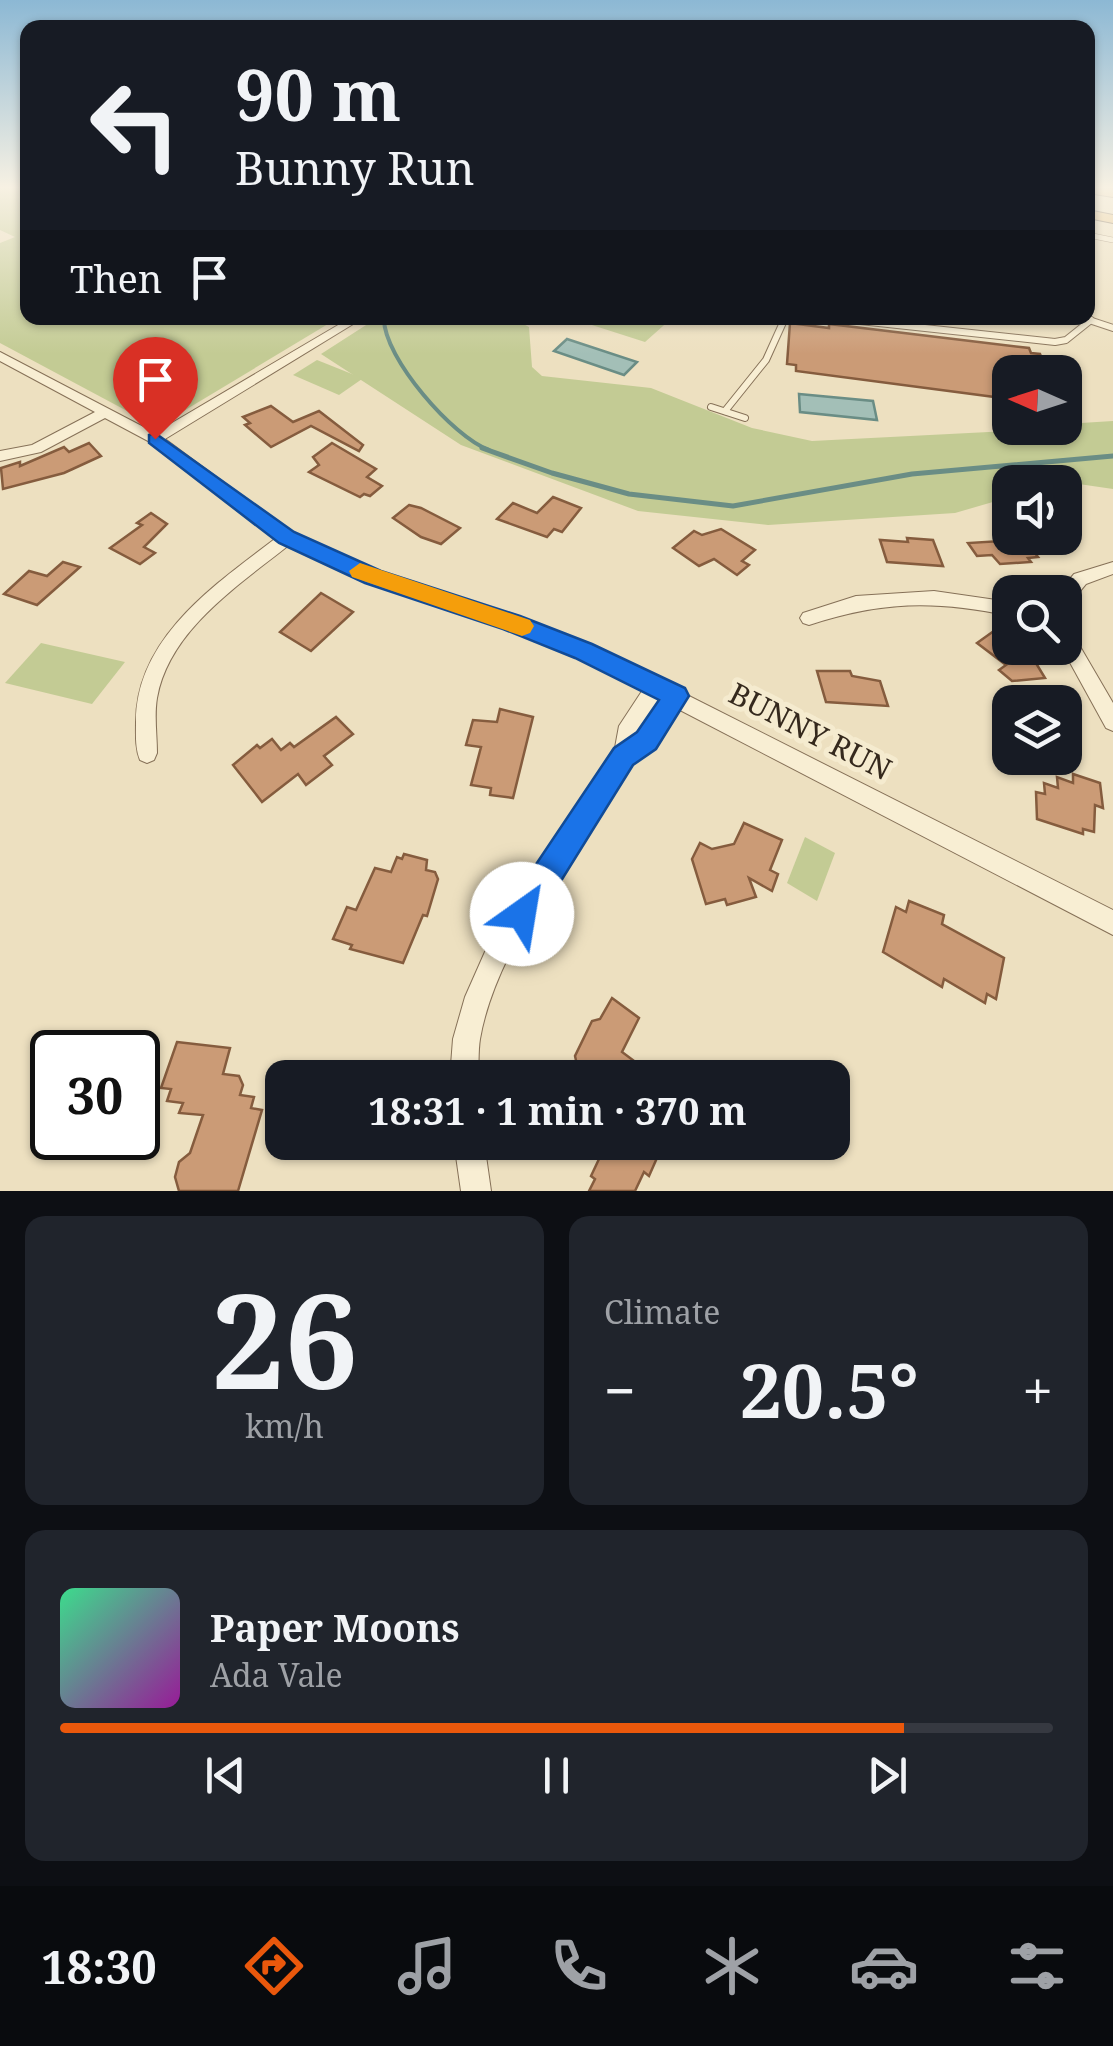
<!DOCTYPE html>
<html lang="en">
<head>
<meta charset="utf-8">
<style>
  :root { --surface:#171b24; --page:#20242c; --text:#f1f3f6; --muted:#9ea1a6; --line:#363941; --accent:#ea580c }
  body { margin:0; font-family:"Noto Serif",serif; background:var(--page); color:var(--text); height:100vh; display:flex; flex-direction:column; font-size:38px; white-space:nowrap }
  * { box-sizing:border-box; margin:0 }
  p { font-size:32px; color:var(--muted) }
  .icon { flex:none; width:55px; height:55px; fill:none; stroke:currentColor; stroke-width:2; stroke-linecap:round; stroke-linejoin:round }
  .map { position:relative; height:1191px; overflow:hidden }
  .details { display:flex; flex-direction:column; gap:25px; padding:25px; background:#0d0f14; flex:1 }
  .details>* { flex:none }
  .hud { position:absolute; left:20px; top:20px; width:1075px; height:305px; border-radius:20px; box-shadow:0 2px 8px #0004; background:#171b24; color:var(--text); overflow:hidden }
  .needle { width:65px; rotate:273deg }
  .fabs { position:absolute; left:992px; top:355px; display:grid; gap:20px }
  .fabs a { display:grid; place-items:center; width:90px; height:90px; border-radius:20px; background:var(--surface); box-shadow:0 2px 8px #0004; font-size:50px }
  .speed { position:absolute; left:30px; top:1030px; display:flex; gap:20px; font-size:50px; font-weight:700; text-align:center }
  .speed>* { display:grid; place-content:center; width:130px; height:130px; border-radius:50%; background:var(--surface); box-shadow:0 2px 8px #0004; line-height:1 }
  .speed .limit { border:5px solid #111; border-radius:15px; background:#fff; color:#111 }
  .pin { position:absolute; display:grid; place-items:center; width:85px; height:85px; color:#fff; margin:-102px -42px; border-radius:50% 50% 50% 0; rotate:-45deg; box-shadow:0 0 10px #0007 }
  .pin .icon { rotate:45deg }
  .me { position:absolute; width:110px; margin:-55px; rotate:32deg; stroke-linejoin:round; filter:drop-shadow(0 0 8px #0008) }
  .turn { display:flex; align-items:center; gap:35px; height:210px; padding:0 50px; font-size:45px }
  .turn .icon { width:130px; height:130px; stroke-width:2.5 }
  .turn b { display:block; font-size:70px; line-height:85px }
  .then { display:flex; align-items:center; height:95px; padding:0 50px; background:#0003; gap:20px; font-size:38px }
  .big { font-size:75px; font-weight:700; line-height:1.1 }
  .details .widget { flex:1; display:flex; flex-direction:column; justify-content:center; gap:15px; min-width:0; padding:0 35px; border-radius:20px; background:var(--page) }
  .details .dial { align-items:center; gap:0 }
  .dial b { font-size:130px; line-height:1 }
  .song { display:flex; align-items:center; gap:30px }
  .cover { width:120px; height:120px; border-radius:15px; background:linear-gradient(135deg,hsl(150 70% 55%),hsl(300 70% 35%)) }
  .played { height:10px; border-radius:5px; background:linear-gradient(90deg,var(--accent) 85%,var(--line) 85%) }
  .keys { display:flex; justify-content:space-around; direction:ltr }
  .heat { display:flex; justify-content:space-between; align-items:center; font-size:55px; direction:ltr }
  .details .tiles { flex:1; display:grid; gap:25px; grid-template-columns:1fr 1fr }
  .widget:last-child { grid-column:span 2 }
  .trip { position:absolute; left:265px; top:1060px; width:585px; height:100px; border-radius:20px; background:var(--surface); box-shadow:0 2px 8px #0004; font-weight:700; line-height:100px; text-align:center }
  .menu { display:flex; height:160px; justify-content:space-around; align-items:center; background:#090b0e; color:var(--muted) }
  .menu .icon { width:70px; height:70px }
  .menu .on { color:var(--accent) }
  .menu b { font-size:45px; color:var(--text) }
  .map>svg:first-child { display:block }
</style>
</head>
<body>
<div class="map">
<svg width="1113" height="1191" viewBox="0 0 1113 1191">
  <rect width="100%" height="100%" fill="#ede0c0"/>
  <!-- green -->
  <g fill="#c3cb94">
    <path d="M 0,187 L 27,187 L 28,318 L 338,318 L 157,427 L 0,343 L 0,243 L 15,237 L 0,230 Z"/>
    <path d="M 377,318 L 512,318 L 529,327 L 532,367 L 542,376 L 651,388 L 752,428 L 812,441 L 1065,428 L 1065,424 L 1113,421 L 1113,489 L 1065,482 L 1010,482 L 1010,497 L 955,513 L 768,525 L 638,511 L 461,445 L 321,354 Z"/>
    <path d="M 570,318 L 672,318 L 645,342 Z"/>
    <path d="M 317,360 L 362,378 L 362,379 L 339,395 L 293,375 Z"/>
    <path d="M 41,643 L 125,662 L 92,704 L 5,683 Z"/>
    <path d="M 805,837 L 835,853 L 817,901 L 787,883 Z"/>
  </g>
  <!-- water -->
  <g fill="#a3bfb7" stroke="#6a8d85" stroke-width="2.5">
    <path d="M 567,339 L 637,362 L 624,375 L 554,351 Z"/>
    <path d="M 799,394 L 873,401 L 877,420 L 800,412 Z"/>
  </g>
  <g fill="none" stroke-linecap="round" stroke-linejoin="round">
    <!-- stream-far1 -->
    <path stroke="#6a8d85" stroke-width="4" d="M 384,319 C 384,358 453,437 489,450"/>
    <!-- stream -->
    <path stroke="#6a8d85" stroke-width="5" d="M 482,448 L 552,473 L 629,494 L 733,506 L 912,474 L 1113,456"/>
  </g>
  <!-- building -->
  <g fill="#cb9b76" stroke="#855c3e" stroke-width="2.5">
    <path d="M 790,323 L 829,328 L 829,324 L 1029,348 L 1031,353 L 1040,354 L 1047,372 L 1010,372 L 1010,399 L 796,371 L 796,365 L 787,364 Z"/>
    <path d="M 271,406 L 293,422 L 319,411 L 363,445 L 359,451 L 311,426 L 271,447 L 245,425 L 250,423 L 243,417 Z"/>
    <path d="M 89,443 L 101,456 L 64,473 L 3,489 L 1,468 L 20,462 L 20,466 L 64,447 L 69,452 Z"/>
    <path d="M 332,443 L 376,469 L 367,477 L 382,486 L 370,496 L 364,494 L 360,497 L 309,472 L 319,465 L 313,457 Z"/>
    <path d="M 553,497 L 581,508 L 562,532 L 554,529 L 547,537 L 497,519 L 513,503 L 537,513 Z"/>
    <path d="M 409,505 L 421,508 L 460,528 L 441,544 L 421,537 L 393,518 Z"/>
    <path d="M 151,513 L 167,524 L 144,547 L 155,553 L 140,564 L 110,548 L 142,525 L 137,523 Z"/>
    <path d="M 721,529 L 755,550 L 742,561 L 749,565 L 737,575 L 714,559 L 699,566 L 673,548 L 694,531 L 702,535 Z"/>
    <path d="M 907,538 L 933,540 L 943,566 L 887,562 L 880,540 L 908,542 Z"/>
    <path d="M 1052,538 L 1062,549 L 1034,552 L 1038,557 L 1028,558 L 1031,562 L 1000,564 L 992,555 L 977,556 L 968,543 Z"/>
    <path d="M 63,562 L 80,567 L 37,605 L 4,594 L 29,571 L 47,576 Z"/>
    <path d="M 321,593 L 353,612 L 311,651 L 280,632 Z"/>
    <path d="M 998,628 L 1010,637 L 1010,648 L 1028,650 L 1045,678 L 1012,681 L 999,670 L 1006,665 L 977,643 Z"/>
    <path d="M 817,671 L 850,671 L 852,676 L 880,681 L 888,706 L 826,702 Z"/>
    <path d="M 500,709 L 533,717 L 513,798 L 490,795 L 491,788 L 471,785 L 481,747 L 466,745 L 473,720 L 497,722 Z"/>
    <path d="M 336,717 L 353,734 L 324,756 L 332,765 L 306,785 L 298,774 L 262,802 L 233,765 L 257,745 L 260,748 L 272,739 L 281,750 L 290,743 L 294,747 Z"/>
    <path d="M 1073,774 L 1100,783 L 1103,808 L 1095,805 L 1094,832 L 1083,829 L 1083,834 L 1037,819 L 1036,792 L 1045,794 L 1044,783 L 1058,788 L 1057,777 L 1073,783 Z"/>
    <path d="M 744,823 L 782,840 L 770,870 L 778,874 L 772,891 L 749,878 L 756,897 L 727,905 L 725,899 L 706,904 L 692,859 L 700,843 L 712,849 L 734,844 Z"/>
    <path d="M 404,854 L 427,860 L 426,870 L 435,872 L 438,879 L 427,916 L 423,915 L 403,963 L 350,949 L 352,945 L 333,939 L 347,907 L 356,910 L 375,868 L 391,872 L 397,857 L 402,859 Z"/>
    <path d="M 909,901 L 944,915 L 942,924 L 1004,958 L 996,999 L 987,994 L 985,1003 L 944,979 L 942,987 L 883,952 L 896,907 L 906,912 Z"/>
    <path d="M 612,998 L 639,1018 L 622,1052 L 642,1067 L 637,1078 L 580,1078 L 575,1056 L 592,1021 L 600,1019 Z"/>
    <path d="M 177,1042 L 230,1048 L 223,1074 L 239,1076 L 243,1085 L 240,1095 L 254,1097 L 251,1108 L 262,1110 L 238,1191 L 179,1191 L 175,1177 L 179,1162 L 190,1153 L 203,1115 L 179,1113 L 183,1103 L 167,1101 L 171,1089 L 161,1088 Z"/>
    <path d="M 607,1142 L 664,1142 L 649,1176 L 644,1172 L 635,1191 L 589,1191 L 595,1179 L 591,1176 Z"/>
  </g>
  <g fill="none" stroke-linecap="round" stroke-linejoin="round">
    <defs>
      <path id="service-far1" d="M 1088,235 L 1113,240"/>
      <g id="service">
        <path d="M 832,318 L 1055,342 L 1066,340 L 1091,320"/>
        <path d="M 1083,318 L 1113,328"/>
        <path d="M 711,407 L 745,418"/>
        <path d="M 725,411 L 766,360 L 785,318"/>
      </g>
      <g id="minor">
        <path d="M 350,318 L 363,318 L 165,439 L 293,534 L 379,572 L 518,617 L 664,680 L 666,684 L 683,690 L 685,694 L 1113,910 L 1113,935 L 678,709 L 653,747 L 631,763 C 580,841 496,946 480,1039 C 478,1051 479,1065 478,1078 L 450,1078 L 453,1039 L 465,997 L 488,945 L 540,860 L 614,753 L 619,726 L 642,691 L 576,656 L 506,627 L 367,582 L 289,545 C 239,585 169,630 157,698 C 154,716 157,735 157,753 L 154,760 L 147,763 L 140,760 C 135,748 136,734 136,722 C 136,637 216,584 276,538 L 150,442 L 105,418 L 41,452 L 0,461 L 0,451 L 32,445 L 95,412 L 0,361 L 0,352 L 155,433 ZM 659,699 L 662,701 L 638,734 L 639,729 Z"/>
        <path d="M 1113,562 L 1113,574 L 1086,584 L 1071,602 L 1065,604 L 1065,592 L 1059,592 L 1074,574 Z"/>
        <path d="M 934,591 L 1010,602 L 1010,616 C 935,600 882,601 809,625 L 803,623 L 800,618 L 803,613 L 856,596 Z"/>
        <path d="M 1065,629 L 1071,631 L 1113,703 L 1113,731 L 1106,728 L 1062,648 L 1065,648 Z"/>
        <path d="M 454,1142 L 484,1142 L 491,1191 L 461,1191 Z"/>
      </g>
      <g id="trunk">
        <path d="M 1088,187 L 1113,189 L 1113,197 L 1088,193 Z"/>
        <path d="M 1088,210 L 1113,215 L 1113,223 L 1088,218 Z"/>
      </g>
    </defs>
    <!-- service-far1 casing -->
    <use href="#service-far1" stroke="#867158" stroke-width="6"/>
    <!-- service casing -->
    <use href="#service" stroke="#867158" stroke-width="8"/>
    <!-- minor casing -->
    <use href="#minor" stroke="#867158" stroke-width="2"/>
    <!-- trunk casing -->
    <use href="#trunk" stroke="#533f2d" stroke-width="2"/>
    <!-- service-far1 -->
    <use href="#service-far1" stroke="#f8eed3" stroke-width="5"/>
    <!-- service -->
    <use href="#service" stroke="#f8eed3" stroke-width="6"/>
    <!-- minor -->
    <use href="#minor" fill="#f8eed3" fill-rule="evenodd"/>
    <!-- trunk -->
    <use href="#trunk" fill="#e6bc74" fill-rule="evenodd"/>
  </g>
  <!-- sky -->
  <linearGradient id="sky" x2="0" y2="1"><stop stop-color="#8cb8d4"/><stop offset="0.53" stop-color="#f7f1e3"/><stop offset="1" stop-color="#f7f1e3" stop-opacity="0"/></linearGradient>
  <rect width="1113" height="354" fill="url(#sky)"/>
  <!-- route -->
  <path fill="#1a73e8" stroke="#114b97" stroke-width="2.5" d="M 155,433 L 294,532 L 381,571 L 520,616 L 592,644 L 685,688 L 689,696 L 656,749 L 633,765 L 533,926 L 522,930 L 510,926 L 506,914 L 510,903 L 614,748 L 637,732 L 659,700 L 575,658 L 503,629 L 365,583 L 279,543 L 149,443 L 149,435 Z"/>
  <!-- slow -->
  <path fill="#f59e0b" d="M 360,563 L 530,620 L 534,626 L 530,633 L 522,636 L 352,577 L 349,571 Z"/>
  <g text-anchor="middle" stroke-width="10" stroke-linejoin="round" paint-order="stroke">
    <!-- street labels -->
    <g font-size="30" fill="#35291d" stroke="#f5ebcf">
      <text transform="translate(810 732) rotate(27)" y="10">BUNNY RUN</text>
    </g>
  </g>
</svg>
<div class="fabs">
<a><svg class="needle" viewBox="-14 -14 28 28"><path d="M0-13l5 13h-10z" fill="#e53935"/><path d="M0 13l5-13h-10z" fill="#9ea1a6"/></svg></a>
<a><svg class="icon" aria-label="sound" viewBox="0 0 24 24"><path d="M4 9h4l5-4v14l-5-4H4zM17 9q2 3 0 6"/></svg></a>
<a><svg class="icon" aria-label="search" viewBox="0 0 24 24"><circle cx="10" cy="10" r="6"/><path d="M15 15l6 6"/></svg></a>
<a><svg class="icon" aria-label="layers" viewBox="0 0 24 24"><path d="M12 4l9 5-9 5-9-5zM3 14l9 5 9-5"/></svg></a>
</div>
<div class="speed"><div class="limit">30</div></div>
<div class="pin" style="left:155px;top:439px;background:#d93025"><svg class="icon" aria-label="arrive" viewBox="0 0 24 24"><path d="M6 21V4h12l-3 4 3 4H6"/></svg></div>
<svg class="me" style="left:522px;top:914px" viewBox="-20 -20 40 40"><circle r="19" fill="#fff"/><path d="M0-13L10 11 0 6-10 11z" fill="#1a73e8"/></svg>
<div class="trip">18:31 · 1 min · 370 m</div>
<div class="hud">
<div class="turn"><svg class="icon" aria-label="left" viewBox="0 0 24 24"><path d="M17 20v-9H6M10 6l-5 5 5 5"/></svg><div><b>90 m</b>Bunny Run</div></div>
<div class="then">Then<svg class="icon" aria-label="arrive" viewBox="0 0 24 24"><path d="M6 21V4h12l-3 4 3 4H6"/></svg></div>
</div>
</div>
<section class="details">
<div class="tiles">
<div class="widget dial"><b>26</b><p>km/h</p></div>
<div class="widget"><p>Climate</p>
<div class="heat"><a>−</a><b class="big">20.5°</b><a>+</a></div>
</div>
<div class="widget">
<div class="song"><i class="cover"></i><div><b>Paper Moons</b><p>Ada Vale</p></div></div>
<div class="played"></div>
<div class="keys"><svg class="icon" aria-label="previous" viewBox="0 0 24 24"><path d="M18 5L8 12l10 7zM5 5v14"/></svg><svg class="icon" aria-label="pause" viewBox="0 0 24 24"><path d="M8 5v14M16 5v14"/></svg><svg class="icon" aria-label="next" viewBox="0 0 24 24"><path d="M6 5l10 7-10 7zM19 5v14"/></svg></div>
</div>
</div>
</section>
<nav class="menu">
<b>18:30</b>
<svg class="icon on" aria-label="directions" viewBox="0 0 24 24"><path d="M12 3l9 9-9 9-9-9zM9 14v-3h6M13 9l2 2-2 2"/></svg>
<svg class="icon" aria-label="music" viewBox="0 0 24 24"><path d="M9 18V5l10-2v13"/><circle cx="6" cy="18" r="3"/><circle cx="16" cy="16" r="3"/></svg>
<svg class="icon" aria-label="phone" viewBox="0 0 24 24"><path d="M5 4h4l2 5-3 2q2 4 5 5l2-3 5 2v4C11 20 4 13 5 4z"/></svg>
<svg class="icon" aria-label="climate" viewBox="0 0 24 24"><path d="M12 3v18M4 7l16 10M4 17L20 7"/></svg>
<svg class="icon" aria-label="car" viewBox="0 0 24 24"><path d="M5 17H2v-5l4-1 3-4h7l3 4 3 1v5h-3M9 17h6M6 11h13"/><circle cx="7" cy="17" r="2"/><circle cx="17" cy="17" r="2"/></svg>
<svg class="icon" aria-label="filters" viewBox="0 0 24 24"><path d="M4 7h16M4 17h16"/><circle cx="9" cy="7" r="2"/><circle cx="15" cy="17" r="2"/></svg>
</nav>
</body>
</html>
